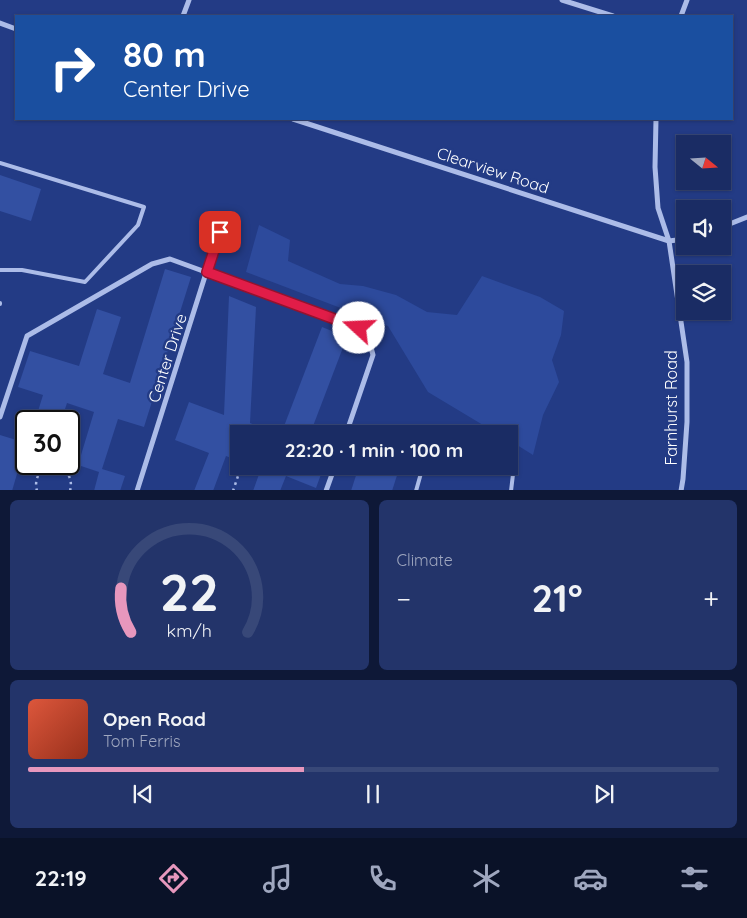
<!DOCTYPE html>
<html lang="en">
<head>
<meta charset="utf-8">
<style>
  :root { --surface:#1a2c64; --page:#23346a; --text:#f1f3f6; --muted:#9fa7bf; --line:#384878; --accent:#e797bd }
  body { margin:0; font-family:Quicksand,sans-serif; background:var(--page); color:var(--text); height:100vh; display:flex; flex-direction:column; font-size:19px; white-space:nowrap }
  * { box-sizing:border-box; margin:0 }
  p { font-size:16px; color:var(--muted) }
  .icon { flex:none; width:28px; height:28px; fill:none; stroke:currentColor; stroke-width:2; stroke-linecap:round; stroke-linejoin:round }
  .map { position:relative; height:490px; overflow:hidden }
  .drawer { display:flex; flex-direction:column; gap:10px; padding:10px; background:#0e1837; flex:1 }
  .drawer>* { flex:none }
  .guide { position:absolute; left:15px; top:15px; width:718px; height:105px; border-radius:0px; box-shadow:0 1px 4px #0004,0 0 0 1px var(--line); background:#1a4fa0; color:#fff; overflow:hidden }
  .needle { width:32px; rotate:108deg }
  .fabs { position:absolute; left:676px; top:135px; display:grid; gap:10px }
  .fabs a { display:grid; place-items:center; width:55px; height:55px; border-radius:0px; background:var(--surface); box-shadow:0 1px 4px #0004,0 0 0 1px var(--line); font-size:25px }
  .speed { position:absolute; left:15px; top:410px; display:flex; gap:10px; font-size:25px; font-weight:700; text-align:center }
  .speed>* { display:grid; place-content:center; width:65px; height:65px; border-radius:50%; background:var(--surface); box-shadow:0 1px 4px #0004,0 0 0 1px var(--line); line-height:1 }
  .speed .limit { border:2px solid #111; border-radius:8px; background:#fff; color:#111 }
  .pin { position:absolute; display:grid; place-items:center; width:42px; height:42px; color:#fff; margin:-21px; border-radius:10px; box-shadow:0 2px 8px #0006 }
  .me { position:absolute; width:55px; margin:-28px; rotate:290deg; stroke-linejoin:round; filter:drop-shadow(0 0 4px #0008) }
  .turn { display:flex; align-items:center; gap:18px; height:105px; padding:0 25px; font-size:22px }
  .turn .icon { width:65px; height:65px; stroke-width:2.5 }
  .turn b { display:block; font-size:35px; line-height:42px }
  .big { font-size:38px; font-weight:700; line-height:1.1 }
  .drawer .tile { flex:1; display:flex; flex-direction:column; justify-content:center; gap:8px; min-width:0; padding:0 18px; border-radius:8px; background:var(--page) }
  .drawer .dial { align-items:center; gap:0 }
  .dial svg { height:130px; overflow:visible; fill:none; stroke:var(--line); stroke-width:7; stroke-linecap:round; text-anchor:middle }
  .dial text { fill:var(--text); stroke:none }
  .song { display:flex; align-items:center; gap:15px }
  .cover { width:60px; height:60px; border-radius:8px; background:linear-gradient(135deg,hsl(10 70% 55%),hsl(10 70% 35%)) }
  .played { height:5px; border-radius:2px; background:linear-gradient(90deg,var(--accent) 40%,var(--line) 40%) }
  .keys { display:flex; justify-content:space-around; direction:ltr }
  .heat { display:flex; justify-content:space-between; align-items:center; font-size:28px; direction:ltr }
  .drawer .tiles { flex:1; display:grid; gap:10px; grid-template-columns:1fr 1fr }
  .tile:last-child { grid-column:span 2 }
  .trip { position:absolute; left:230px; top:425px; width:288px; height:50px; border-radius:0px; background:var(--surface); box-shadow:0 1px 4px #0004,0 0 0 1px var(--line); font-weight:700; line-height:50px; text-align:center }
  .dock { display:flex; height:80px; justify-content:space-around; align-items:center; background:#0a1228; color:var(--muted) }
  .dock .icon { width:35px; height:35px }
  .dock .active { color:var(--accent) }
  .dock b { font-size:22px; color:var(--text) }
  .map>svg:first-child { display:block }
</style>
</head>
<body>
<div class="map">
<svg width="747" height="491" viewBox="0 0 747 491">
  <rect width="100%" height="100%" fill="#233b85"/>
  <!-- green -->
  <path fill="#2d4a9c" d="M 259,225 L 290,240 L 288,261 L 340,284 L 363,286 L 396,295 L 427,312 L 457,315 L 482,276 L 540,297 L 564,311 L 561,335 L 552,360 L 559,382 L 543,415 L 533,455 L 509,440 L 509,434 L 498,434 L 428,392 L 388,326 L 246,272 Z"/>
  <!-- building -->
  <g fill="#3350a2">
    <path d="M 0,175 L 41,189 L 31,221 L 0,211 Z"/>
    <path d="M 165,269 L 191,277 L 144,427 L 118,419 L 102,469 L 125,476 L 120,491 L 94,491 L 99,472 L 78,465 L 94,412 L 67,403 L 61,421 L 35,421 L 43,395 L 18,387 L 30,351 L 79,366 L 97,309 L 121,317 L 103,374 L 130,383 Z"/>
    <path d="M 229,296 L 256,307 L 250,423 L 276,434 L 239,434 L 239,461 L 226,456 L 213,491 L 194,491 L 209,453 L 175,440 L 189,402 L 224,415 Z"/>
    <path d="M 322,327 L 347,337 L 310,434 L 281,434 Z"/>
    <path d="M 0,435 L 26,443 L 12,491 L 0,491 Z"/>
    <path d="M 262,466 L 324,466 L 316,488 L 286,476 L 280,491 L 253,491 Z"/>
    <path d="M 359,466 L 400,466 L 392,491 L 351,491 Z"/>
  </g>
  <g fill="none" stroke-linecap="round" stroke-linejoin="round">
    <!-- path -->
    <g stroke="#acbce8" stroke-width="2.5" stroke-dasharray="2.5 4" stroke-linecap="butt">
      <path d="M 69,446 L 74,438 L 74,428 L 79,411"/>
      <path d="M 37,491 C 29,459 78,460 70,491"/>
      <path d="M 233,491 L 241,467"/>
    </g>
    <!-- lane -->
    <g stroke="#acbce8" stroke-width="4">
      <path d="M 0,163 L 144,207 L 138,225 L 85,282 L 22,270 L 0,270"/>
      <path d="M 0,303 L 0,304"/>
      <path d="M 436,434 L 441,427 L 465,434"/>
      <path d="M 509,452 L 514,466 L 511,491"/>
      <path d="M 416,491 L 423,466"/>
    </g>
    <!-- street -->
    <g stroke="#acbce8" stroke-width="5">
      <path d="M 562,0 L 613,16"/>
      <path d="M 183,16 L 189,0"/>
      <path d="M 681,16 L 687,0"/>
      <path d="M 0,23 L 16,29"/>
      <path d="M 293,119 L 669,241 L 685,239"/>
      <path d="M 656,119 L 655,167 L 658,208 L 669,241 L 687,362 L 687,422 L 683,479 L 681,491"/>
      <path d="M 722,227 L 747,217"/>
      <path d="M 0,417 L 27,336 L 152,264 L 170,259 L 359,328 L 369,340 L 373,355 L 346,434"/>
      <path d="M 137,491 L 219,232"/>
      <path d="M 326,491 L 335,466"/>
    </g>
  </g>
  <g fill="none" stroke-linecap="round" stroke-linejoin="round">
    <defs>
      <path id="route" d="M 220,232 L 207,272 L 359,328"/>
    </defs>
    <!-- route casing -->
    <use href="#route" stroke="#92132f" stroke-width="12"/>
    <!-- route -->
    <use href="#route" stroke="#e11d48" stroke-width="9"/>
  </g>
  <g text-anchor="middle" stroke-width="5" stroke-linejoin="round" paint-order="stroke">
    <!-- street labels -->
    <g font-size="16" fill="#fff" stroke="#233b85">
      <text transform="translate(493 170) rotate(18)" y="6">Clearview Road</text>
      <text transform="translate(167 358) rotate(-72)" y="6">Center Drive</text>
      <text transform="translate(671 408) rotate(-90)" y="6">Farnhurst Road</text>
    </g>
  </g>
</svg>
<div class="fabs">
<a><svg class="needle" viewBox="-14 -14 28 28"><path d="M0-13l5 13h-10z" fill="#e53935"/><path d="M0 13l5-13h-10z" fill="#9fa7bf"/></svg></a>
<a><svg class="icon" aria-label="sound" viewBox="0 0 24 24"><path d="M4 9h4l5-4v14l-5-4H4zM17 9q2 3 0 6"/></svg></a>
<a><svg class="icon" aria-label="layers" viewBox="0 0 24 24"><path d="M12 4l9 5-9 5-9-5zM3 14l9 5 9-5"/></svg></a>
</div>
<div class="speed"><div class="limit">30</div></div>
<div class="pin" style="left:220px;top:232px;background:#d93025"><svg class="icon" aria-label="arrive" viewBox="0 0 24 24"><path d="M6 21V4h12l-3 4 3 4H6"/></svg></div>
<svg class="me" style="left:359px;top:328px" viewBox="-20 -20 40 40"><circle r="19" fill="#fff"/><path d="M0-13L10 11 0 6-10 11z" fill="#e11d48"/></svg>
<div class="trip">22:20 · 1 min · 100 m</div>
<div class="guide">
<div class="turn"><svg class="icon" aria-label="right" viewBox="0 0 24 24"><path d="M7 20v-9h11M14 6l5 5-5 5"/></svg><div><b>80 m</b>Center Drive</div></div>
</div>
</div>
<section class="drawer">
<div class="tiles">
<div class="tile dial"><svg viewBox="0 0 100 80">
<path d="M14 69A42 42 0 1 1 86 69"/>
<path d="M14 69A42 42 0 0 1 8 42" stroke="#e797bd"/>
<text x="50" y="56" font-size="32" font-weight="700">22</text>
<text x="50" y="72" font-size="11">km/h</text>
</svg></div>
<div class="tile"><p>Climate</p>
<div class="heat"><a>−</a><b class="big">21°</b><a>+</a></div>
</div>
<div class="tile">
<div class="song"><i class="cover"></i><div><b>Open Road</b><p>Tom Ferris</p></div></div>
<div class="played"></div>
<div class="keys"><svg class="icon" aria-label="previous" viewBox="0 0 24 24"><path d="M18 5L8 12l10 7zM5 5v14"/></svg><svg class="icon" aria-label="pause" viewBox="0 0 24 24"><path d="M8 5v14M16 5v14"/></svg><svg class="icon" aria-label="next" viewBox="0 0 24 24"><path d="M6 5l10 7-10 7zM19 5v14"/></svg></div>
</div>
</div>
</section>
<nav class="dock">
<b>22:19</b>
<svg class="icon active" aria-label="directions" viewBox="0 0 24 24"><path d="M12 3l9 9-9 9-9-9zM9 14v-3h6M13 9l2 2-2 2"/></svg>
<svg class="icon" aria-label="music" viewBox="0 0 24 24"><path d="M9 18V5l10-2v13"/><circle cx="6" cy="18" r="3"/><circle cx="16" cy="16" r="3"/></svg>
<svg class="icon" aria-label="phone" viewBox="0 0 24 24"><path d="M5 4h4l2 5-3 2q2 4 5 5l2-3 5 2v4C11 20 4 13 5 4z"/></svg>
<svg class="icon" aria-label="climate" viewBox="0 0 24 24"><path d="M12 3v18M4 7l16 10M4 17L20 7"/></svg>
<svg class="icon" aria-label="car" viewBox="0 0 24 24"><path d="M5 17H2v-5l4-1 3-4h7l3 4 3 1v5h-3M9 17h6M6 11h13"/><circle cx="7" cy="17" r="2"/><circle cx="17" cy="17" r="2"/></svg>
<svg class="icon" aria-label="filters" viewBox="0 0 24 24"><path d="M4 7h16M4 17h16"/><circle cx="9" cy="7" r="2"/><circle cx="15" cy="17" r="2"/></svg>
</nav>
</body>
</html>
